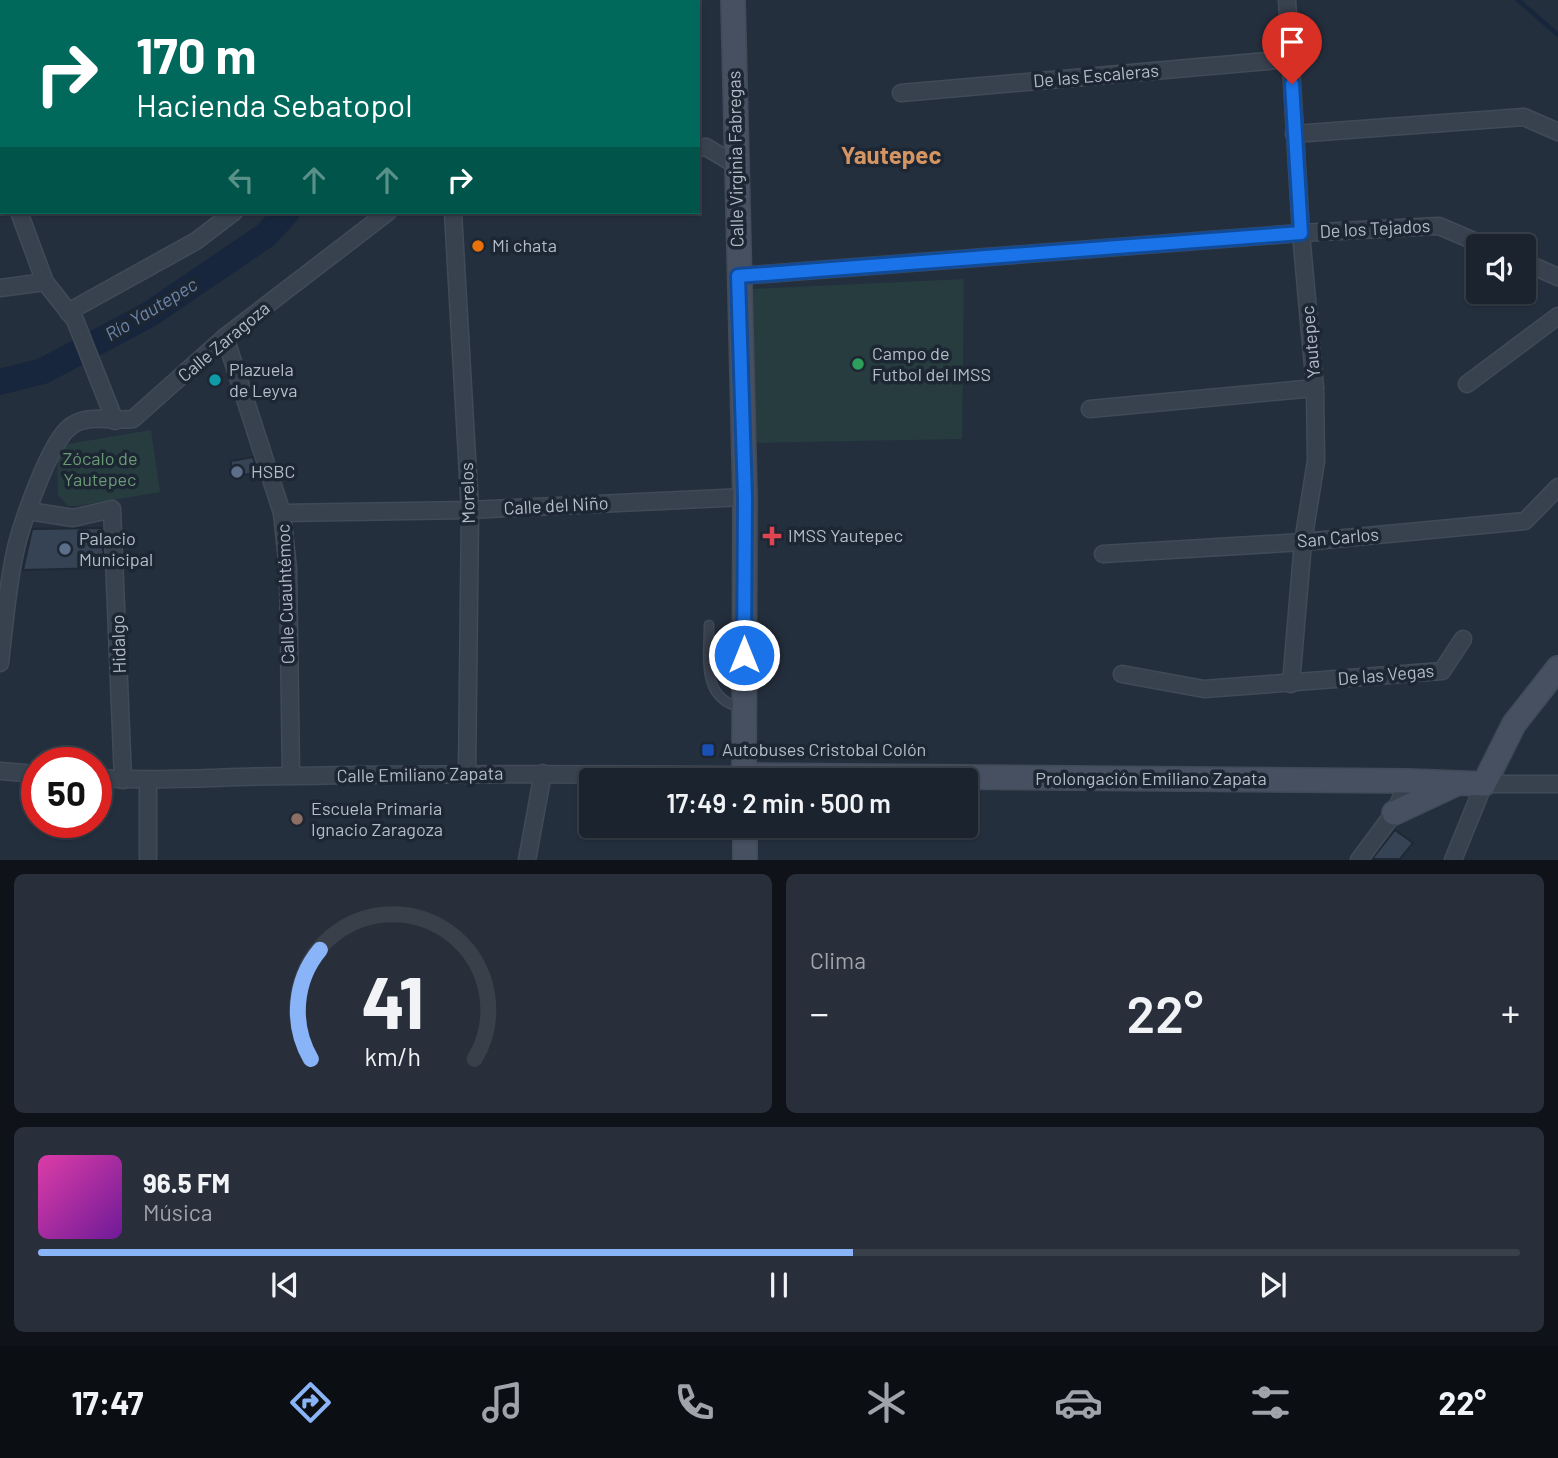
<!DOCTYPE html>
<html lang="es">
<head>
<meta charset="utf-8">
<style>
  :root { --surface:#1b232e; --page:#282f3a; --text:#f1f3f6; --muted:#a0a4aa; --line:#39404a; --accent:#8ab4f8 }
  body { margin:0; font-family:Barlow,sans-serif; background:var(--page); color:var(--text); height:100vh; display:flex; flex-direction:column; font-size:26px; white-space:nowrap }
  * { box-sizing:border-box; margin:0 }
  p { font-size:23px; color:var(--muted) }
  .icon { flex:none; width:38px; height:38px; fill:none; stroke:currentColor; stroke-width:2; stroke-linecap:round; stroke-linejoin:round }
  .map { position:relative; height:860px; overflow:hidden }
  .drawer { display:flex; flex-direction:column; gap:14px; padding:14px; background:#0f1319; flex:1 }
  .drawer>* { flex:none }
  .banner { position:absolute; left:0px; top:0px; width:700px; height:214px; box-shadow:0 2px 5px #0004,0 0 0 2px var(--line); background:#00695c; color:#fff; overflow:hidden }
  .fabs { position:absolute; left:1466px; top:234px; display:grid; gap:14px }
  .fabs a { display:grid; place-items:center; width:70px; height:70px; border-radius:7px; background:var(--surface); box-shadow:0 2px 5px #0004,0 0 0 2px var(--line); font-size:35px }
  .speed { position:absolute; left:21px; top:747px; display:flex; gap:14px; font-size:35px; font-weight:700; text-align:center }
  .speed>* { display:grid; place-content:center; width:91px; height:91px; border-radius:50%; background:var(--surface); box-shadow:0 2px 5px #0004,0 0 0 2px var(--line); line-height:1 }
  .speed .limit { border:10px solid #d22; background:#fff; color:#111 }
  .pin { position:absolute; display:grid; place-items:center; width:60px; height:60px; color:#fff; margin:-72px -30px; border-radius:50% 50% 50% 0; rotate:-45deg; box-shadow:0 0 7px #0007 }
  .pin .icon { rotate:45deg }
  .me { position:absolute; width:77px; margin:-38px; rotate:0deg; stroke-linejoin:round; filter:drop-shadow(0 0 5px #0008) }
  .turn { display:flex; align-items:center; gap:24px; height:147px; padding:0 21px; font-size:32px }
  .turn .icon { width:91px; height:91px; stroke-width:2.5 }
  .turn b { display:block; font-size:49px; line-height:60px }
  .lanes { display:flex; align-items:center; height:66px; padding:0 21px; background:#0003; justify-content:center; gap:35px; direction:ltr }
  .lanes .off { opacity:.35 }
  .big { font-size:52px; font-weight:600; line-height:1.1 }
  .drawer .widget { flex:1; display:flex; flex-direction:column; justify-content:center; gap:10px; min-width:0; padding:0 24px; border-radius:10px; background:var(--page) }
  .drawer .dial { align-items:center; gap:0 }
  .dial svg { height:182px; overflow:visible; fill:none; stroke:var(--line); stroke-width:7; stroke-linecap:round; text-anchor:middle }
  .dial text { fill:var(--text); stroke:none }
  .song { display:flex; align-items:center; gap:21px }
  .cover { width:84px; height:84px; border-radius:10px; background:linear-gradient(135deg,hsl(320 70% 55%),hsl(280 70% 35%)) }
  .played { height:7px; border-radius:4px; background:linear-gradient(90deg,var(--accent) 55%,var(--line) 55%) }
  .keys { display:flex; justify-content:space-around; direction:ltr }
  .heat { display:flex; justify-content:space-between; align-items:center; font-size:38px; direction:ltr }
  .drawer .tiles { flex:1; display:grid; gap:14px; grid-template-columns:1fr 1fr }
  .widget:last-child { grid-column:span 2 }
  .trip { position:absolute; left:579px; top:768px; width:399px; height:70px; border-radius:7px; background:var(--surface); box-shadow:0 2px 5px #0004,0 0 0 2px var(--line); font-weight:600; line-height:70px; text-align:center }
  .tab-bar { display:flex; height:112px; justify-content:space-around; align-items:center; background:#0b0e12; color:var(--muted) }
  .tab-bar .icon { width:49px; height:49px }
  .tab-bar .active { color:var(--accent) }
  .tab-bar b { font-size:32px; color:var(--text) }
  .map>svg:first-child { display:block }
</style>
</head>
<body>
<div class="map">
<svg width="1558" height="860" viewBox="0 0 1558 860">
  <rect width="100%" height="100%" fill="#242f3e"/>
  <!-- green -->
  <g fill="#263c3f">
    <path d="M 964,279 L 962,439 L 755,443 L 751,289 Z"/>
    <path d="M 151,430 L 160,492 L 77,506 L 68,506 L 58,495 L 57,456 L 68,444 Z"/>
  </g>
  <g fill="none" stroke-linecap="round" stroke-linejoin="round">
    <!-- stream -->
    <path stroke="#17263c" stroke-width="4.5" d="M 1518,0 L 1558,35"/>
    <!-- river -->
    <path stroke="#17263c" stroke-width="26" d="M 0,382 L 43,371 L 150,314 L 266,235 L 287,212"/>
  </g>
  <!-- building -->
  <g fill="#364354" stroke="#1f2835" stroke-width="2">
    <path d="M 253,457 L 258,474 L 231,475 L 231,461 Z"/>
    <path d="M 102,528 L 104,568 L 23,570 L 32,529 Z"/>
    <path d="M 1395,830 L 1413,843 L 1400,859 L 1372,859 Z"/>
  </g>
  <g fill="none" stroke-linecap="round" stroke-linejoin="round">
    <defs>
      <path id="lane" d="M 709,625 C 709,657 701,699 740,707"/>
      <g id="street">
        <path d="M 324,0 L 325,2"/>
        <path d="M 438,0 L 438,2"/>
        <path d="M 1287,0 L 1301,233 L 1315,388 L 1316,461 L 1303,542 L 1291,684"/>
        <path d="M 373,2 L 382,0"/>
        <path d="M 0,64 L 2,63"/>
        <path d="M 0,81 L 2,98"/>
        <path d="M 901,93 L 1291,59"/>
        <path d="M 1294,134 L 1524,117 L 1558,132"/>
        <path d="M 698,148 L 706,147 L 736,165"/>
        <path d="M 19,212 L 45,282 L 75,320 L 115,421"/>
        <path d="M 453,212 L 470,510 L 467,775"/>
        <path d="M 1524,262 L 1558,277"/>
        <path d="M 738,276 L 1301,233 L 1439,226 L 1488,247"/>
        <path d="M 0,288 L 45,282"/>
        <path d="M 68,312 L 196,241 L 234,212"/>
        <path d="M 225,337 L 282,513 L 288,569 L 291,776"/>
        <path d="M 1467,384 L 1558,316"/>
        <path d="M 1090,409 L 1315,388"/>
        <path d="M 29,511 L 73,518 L 112,509 L 123,780"/>
        <path d="M 282,513 L 470,510 L 745,497"/>
        <path d="M 1103,554 L 1303,542 L 1525,521 L 1558,487"/>
        <path d="M 0,663 C 4,628 7,592 14,557 C 19,530 50,440 71,426 C 90,413 112,422 133,419 L 225,337 L 388,212"/>
        <path d="M 1122,674 L 1204,689 L 1442,671 L 1463,639"/>
        <path d="M 0,771 L 37,774"/>
        <path d="M 96,778 C 162,782 227,776 292,776 C 443,773 593,774 744,775"/>
        <path d="M 148,781 L 148,860"/>
        <path d="M 527,860 L 543,773"/>
        <path d="M 1359,860 L 1394,813 L 1409,781"/>
        <path d="M 1453,860 L 1484,784 L 1558,784"/>
      </g>
      <g id="secondary">
        <path d="M 733,0 L 745,497 L 744,780"/>
        <path d="M 744,775 L 1409,781 L 1484,784 L 1514,724 L 1558,668"/>
        <path d="M 1394,813 L 1456,784"/>
        <path d="M 745,826 L 745,860"/>
      </g>
    </defs>
    <!-- lane casing -->
    <use href="#lane" stroke="#414a57" stroke-width="11"/>
    <!-- street casing -->
    <use href="#street" stroke="#414a57" stroke-width="19"/>
    <!-- secondary casing -->
    <use href="#secondary" stroke="#414a57" stroke-width="26"/>
    <!-- lane -->
    <use href="#lane" stroke="#38414e" stroke-width="8"/>
    <!-- street -->
    <use href="#street" stroke="#38414e" stroke-width="16"/>
    <!-- secondary -->
    <use href="#secondary" stroke="#465061" stroke-width="23"/>
  </g>
  <g fill="none" stroke-linecap="round" stroke-linejoin="round">
    <defs>
      <path id="route" d="M 744,655 L 745,497 L 738,276 L 1301,233 L 1292,84"/>
    </defs>
    <!-- route casing -->
    <use href="#route" stroke="#114b97" stroke-width="18"/>
    <!-- route -->
    <use href="#route" stroke="#1a73e8" stroke-width="12"/>
  </g>
  <!-- markers -->
  <circle fill="#e8710a" stroke="#1d2633" stroke-width="2.5" cx="478" cy="246" r="7"/>
  <circle fill="#2e9e5b" stroke="#1d2633" stroke-width="2.5" cx="858" cy="364" r="7"/>
  <circle fill="#0f9aa8" stroke="#1d2633" stroke-width="2.5" cx="215" cy="380" r="7"/>
  <g fill="#5c6f8a" stroke="#1d2633" stroke-width="2.5">
    <circle cx="237" cy="472" r="7"/>
    <circle cx="65" cy="549" r="7"/>
  </g>
  <path fill="#e0444e" stroke="#1d2633" stroke-width="2.5" d="M768.5 525.5h7v7h7v7h-7v7h-7v-7h-7v-7h7z"/>
  <rect fill="#1a4fb4" stroke="#1d2633" stroke-width="2.5" x="701" y="743" width="14" height="14" rx="3.5"/>
  <circle fill="#8d6e63" stroke="#1d2633" stroke-width="2.5" cx="297" cy="819" r="7"/>
  <g text-anchor="middle" stroke-width="7" stroke-linejoin="round" paint-order="stroke">
    <!-- street labels -->
    <g font-size="18" fill="#b4bcc9" stroke="#1d2633">
      <text transform="translate(1096 76) rotate(-5)" y="6">De las Escaleras</text>
      <text transform="translate(736 159) rotate(-91)" y="6">Calle Virginia Fabregas</text>
      <text transform="translate(1375 229) rotate(-3)" y="6">De los Tejados</text>
      <text transform="translate(224 342) rotate(-40)" y="6">Calle Zaragoza</text>
      <text transform="translate(1311 342) rotate(-95)" y="6">Yautepec</text>
      <text transform="translate(468 493) rotate(-92)" y="6">Morelos</text>
      <text transform="translate(556 506) rotate(-3)" y="6">Calle del Niño</text>
      <text transform="translate(1338 538) rotate(-5)" y="6">San Carlos</text>
      <text transform="translate(286 594) rotate(-92)" y="6">Calle Cuauhtémoc</text>
      <text transform="translate(119 644) rotate(-92)" y="6">Hidalgo</text>
      <text transform="translate(1386 675) rotate(-5)" y="6">De las Vegas</text>
      <text transform="translate(420 775) rotate(-1)" y="6">Calle Emiliano Zapata</text>
      <text x="1151" y="785">Prolongación Emiliano Zapata</text>
    </g>
    <!-- poi labels -->
    <g font-size="18" fill="#b4bcc9" stroke="#1d2633" text-anchor="start">
      <text x="492" y="252">Mi chata</text>
      <text x="872" y="360">Campo de<tspan x="872" dy="21">Futbol del IMSS</tspan></text>
      <text x="229" y="376">Plazuela<tspan x="229" dy="21">de Leyva</tspan></text>
      <text x="251" y="478">HSBC</text>
      <text x="788" y="542">IMSS Yautepec</text>
      <text x="79" y="545">Palacio<tspan x="79" dy="21">Municipal</tspan></text>
      <text x="722" y="756">Autobuses Cristobal Colón</text>
      <text x="311" y="815">Escuela Primaria<tspan x="311" dy="21">Ignacio Zaragoza</tspan></text>
    </g>
    <!-- park labels -->
    <g font-size="18" fill="#6b9a76" stroke="#1d2633">
      <text x="100" y="465">Zócalo de<tspan x="100" dy="21">Yautepec</tspan></text>
    </g>
    <!-- water labels -->
    <g font-size="19" font-style="italic" fill="#6d86a8" stroke="#1d2633">
      <text transform="translate(151 309) rotate(-31)" y="7">Río Yautepec</text>
    </g>
    <!-- district labels -->
    <g font-size="24" font-weight="bold" fill="#d59563" stroke="#1d2633">
      <text x="891" y="164">Yautepec</text>
    </g>
  </g>
</svg>
<div class="fabs">
<a><svg class="icon" aria-label="sound" viewBox="0 0 24 24"><path d="M4 9h4l5-4v14l-5-4H4zM17 9q2 3 0 6"/></svg></a>
</div>
<div class="speed"><div class="limit">50</div></div>
<div class="pin" style="left:1292px;top:84px;background:#d93025"><svg class="icon" aria-label="arrive" viewBox="0 0 24 24"><path d="M6 21V4h12l-3 4 3 4H6"/></svg></div>
<svg class="me" style="left:744px;top:655px" viewBox="-20 -20 40 40"><circle r="17" fill="#1a73e8" stroke="#fff" stroke-width="3"/><path d="M0-11L8 9 0 5-8 9z" fill="#fff"/></svg>
<div class="trip">17:49 · 2 min · 500 m</div>
<div class="banner">
<div class="turn"><svg class="icon" aria-label="right" viewBox="0 0 24 24"><path d="M7 20v-9h11M14 6l5 5-5 5"/></svg><div><b>170 m</b>Hacienda Sebatopol</div></div>
<div class="lanes"><svg class="icon off" aria-label="left" viewBox="0 0 24 24"><path d="M17 20v-9H6M10 6l-5 5 5 5"/></svg><svg class="icon off" aria-label="ahead" viewBox="0 0 24 24"><path d="M12 20V5M6 11l6-6 6 6"/></svg><svg class="icon off" aria-label="ahead" viewBox="0 0 24 24"><path d="M12 20V5M6 11l6-6 6 6"/></svg><svg class="icon" aria-label="right" viewBox="0 0 24 24"><path d="M7 20v-9h11M14 6l5 5-5 5"/></svg></div>
</div>
</div>
<section class="drawer">
<div class="tiles">
<div class="widget dial"><svg viewBox="0 0 100 80">
<path d="M14 69A42 42 0 1 1 86 69"/>
<path d="M14 69A42 42 0 0 1 18 21" stroke="#8ab4f8"/>
<text x="50" y="56" font-size="32" font-weight="700">41</text>
<text x="50" y="72" font-size="11">km/h</text>
</svg></div>
<div class="widget"><p>Clima</p>
<div class="heat"><a>−</a><b class="big">22°</b><a>+</a></div>
</div>
<div class="widget">
<div class="song"><i class="cover"></i><div><b>96.5 FM</b><p>Música</p></div></div>
<div class="played"></div>
<div class="keys"><svg class="icon" aria-label="previous" viewBox="0 0 24 24"><path d="M18 5L8 12l10 7zM5 5v14"/></svg><svg class="icon" aria-label="pause" viewBox="0 0 24 24"><path d="M8 5v14M16 5v14"/></svg><svg class="icon" aria-label="next" viewBox="0 0 24 24"><path d="M6 5l10 7-10 7zM19 5v14"/></svg></div>
</div>
</div>
</section>
<nav class="tab-bar">
<b>17:47</b>
<svg class="icon active" aria-label="directions" viewBox="0 0 24 24"><path d="M12 3l9 9-9 9-9-9zM9 14v-3h6M13 9l2 2-2 2"/></svg>
<svg class="icon" aria-label="music" viewBox="0 0 24 24"><path d="M9 18V5l10-2v13"/><circle cx="6" cy="18" r="3"/><circle cx="16" cy="16" r="3"/></svg>
<svg class="icon" aria-label="phone" viewBox="0 0 24 24"><path d="M5 4h4l2 5-3 2q2 4 5 5l2-3 5 2v4C11 20 4 13 5 4z"/></svg>
<svg class="icon" aria-label="climate" viewBox="0 0 24 24"><path d="M12 3v18M4 7l16 10M4 17L20 7"/></svg>
<svg class="icon" aria-label="car" viewBox="0 0 24 24"><path d="M5 17H2v-5l4-1 3-4h7l3 4 3 1v5h-3M9 17h6M6 11h13"/><circle cx="7" cy="17" r="2"/><circle cx="17" cy="17" r="2"/></svg>
<svg class="icon" aria-label="filters" viewBox="0 0 24 24"><path d="M4 7h16M4 17h16"/><circle cx="9" cy="7" r="2"/><circle cx="15" cy="17" r="2"/></svg>
<b>22°</b>
</nav>
</body>
</html>
